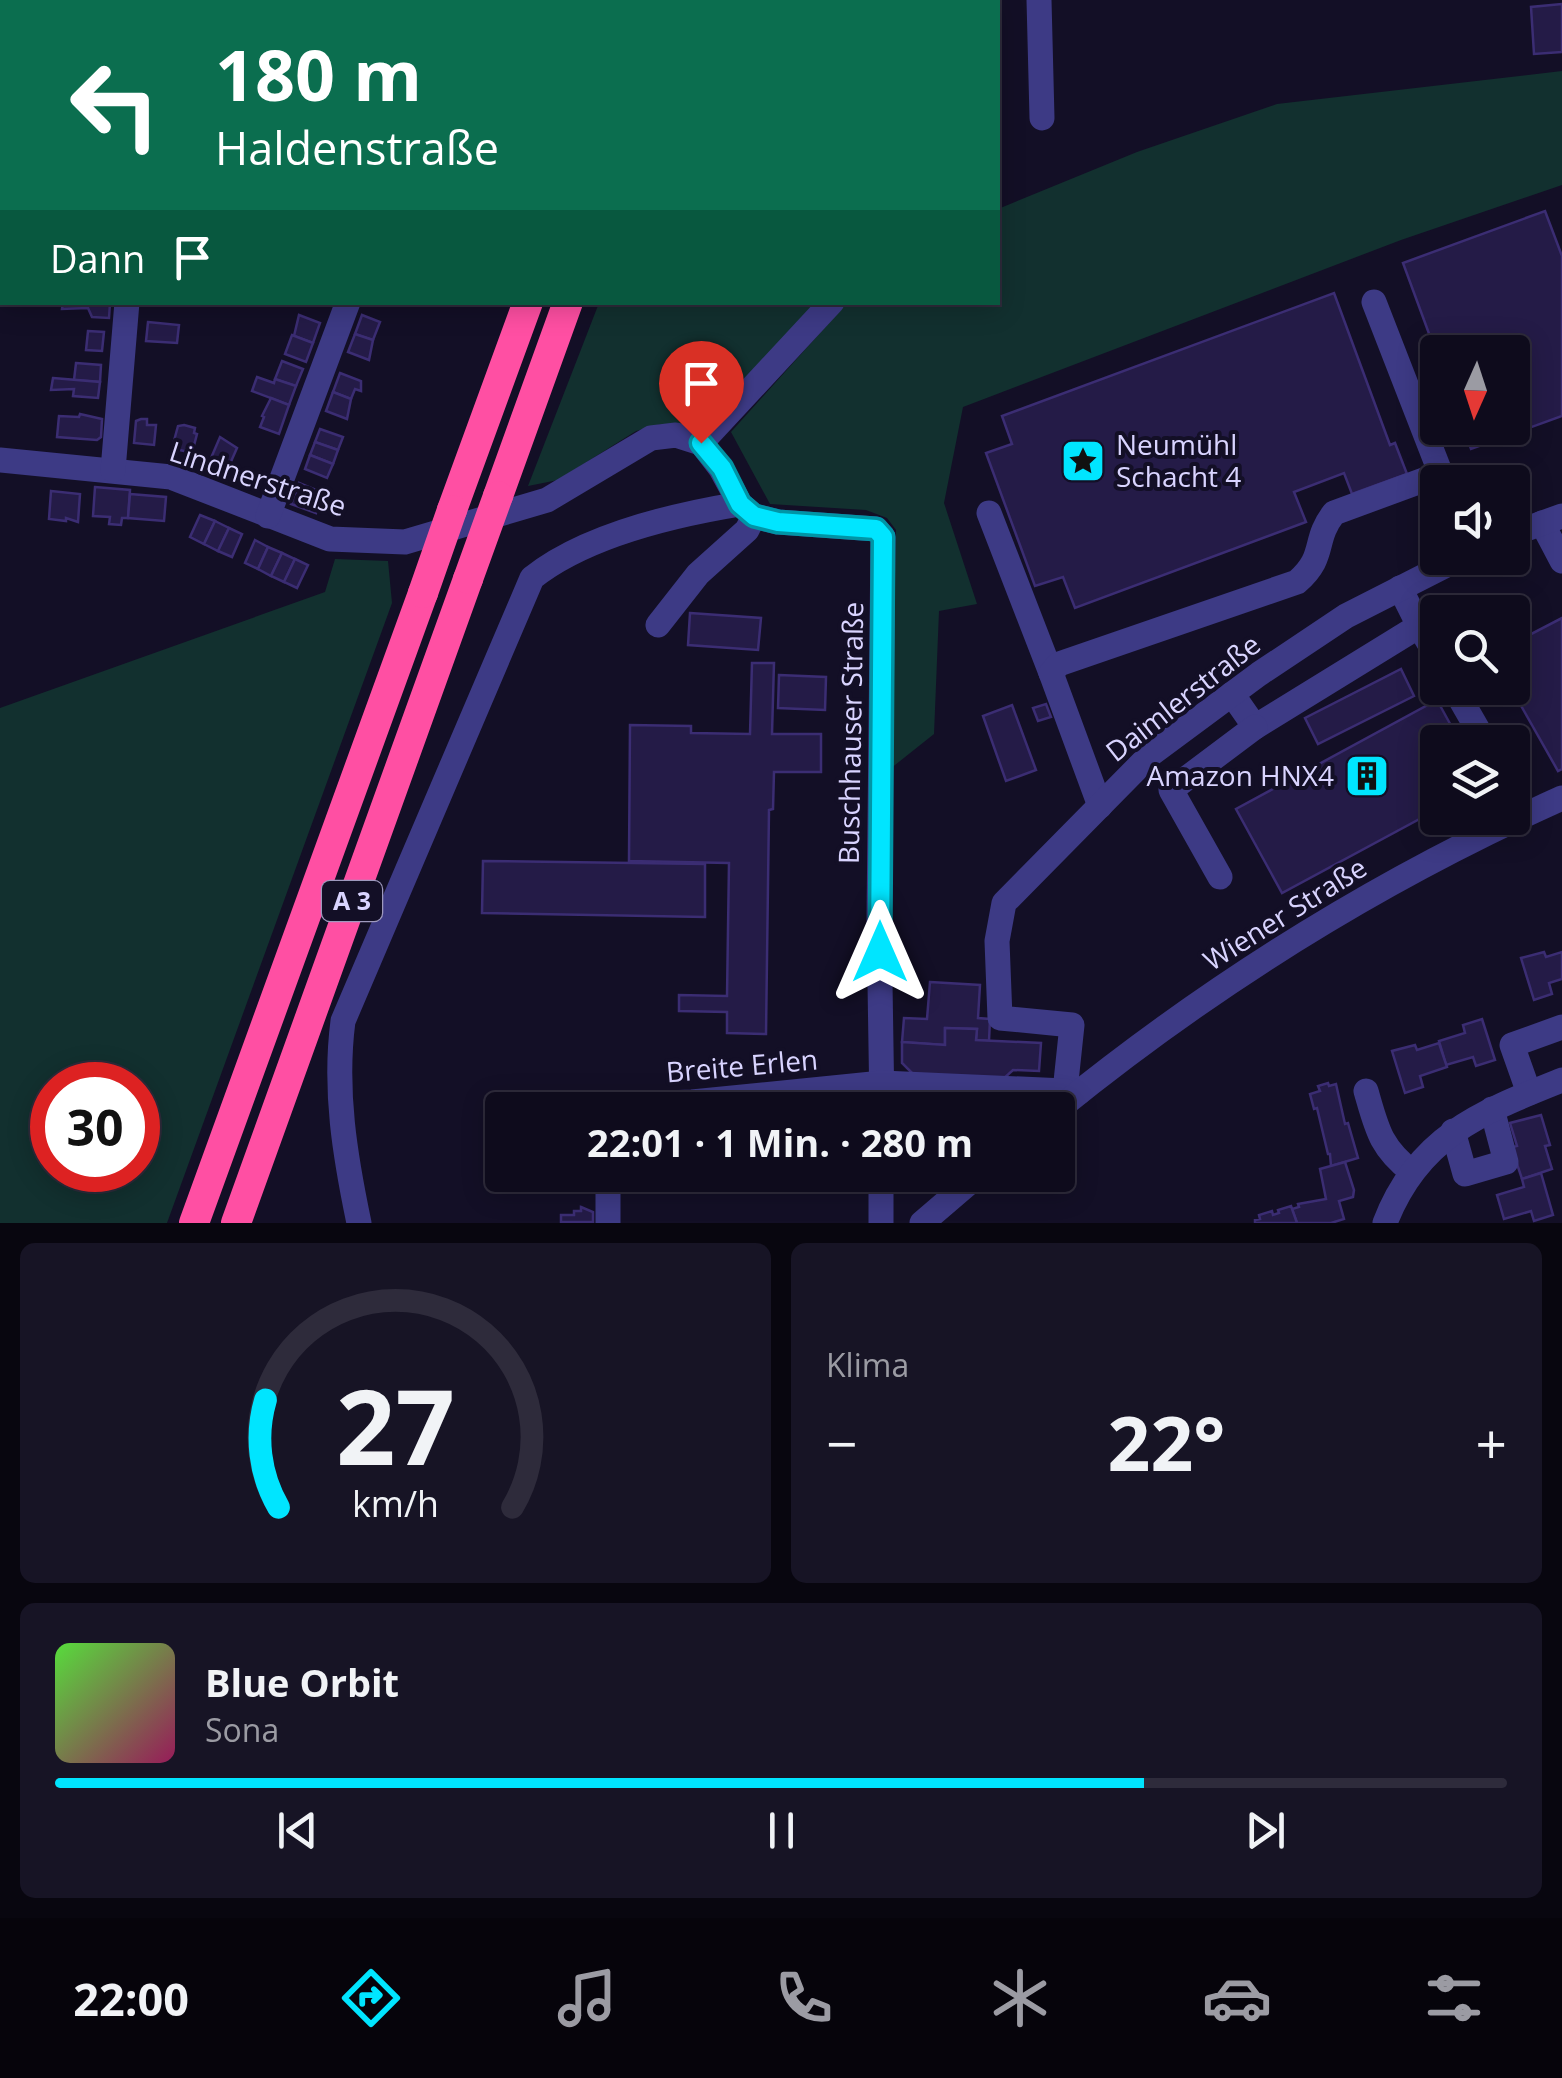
<!DOCTYPE html>
<html lang="de">
<head>
<meta charset="utf-8">
<style>
  :root { --surface:#0e0b1c; --page:#171425; --text:#f1f3f6; --muted:#9b9ba3; --line:#2e2b3b; --accent:#00e5ff }
  body { margin:0; font-family:"Open Sans",sans-serif; background:var(--page); color:var(--text); height:100vh; display:flex; flex-direction:column; font-size:38px; white-space:nowrap }
  * { box-sizing:border-box; margin:0 }
  p { font-size:32px; color:var(--muted) }
  .icon { flex:none; width:55px; height:55px; fill:none; stroke:currentColor; stroke-width:2; stroke-linecap:round; stroke-linejoin:round }
  .map { position:relative; height:1223px; overflow:hidden }
  .drawer { display:flex; flex-direction:column; gap:20px; padding:20px; background:#08060f; flex:1 }
  .drawer>* { flex:none }
  .top-card { position:absolute; left:0px; top:0px; width:1000px; height:305px; box-shadow:0 5px 25px #0003,0 0 0 2px var(--line); background:#0b6e4f; color:#fff; overflow:hidden }
  .needle { width:65px; rotate:183deg }
  .fabs { position:absolute; left:1420px; top:335px; display:grid; gap:20px }
  .fabs a { display:grid; place-items:center; width:110px; height:110px; border-radius:10px; background:var(--surface); box-shadow:0 5px 25px #0003,0 0 0 2px var(--line); font-size:50px }
  .speed { position:absolute; left:30px; top:1062px; display:flex; gap:20px; font-size:50px; font-weight:700; text-align:center }
  .speed>* { display:grid; place-content:center; width:130px; height:130px; border-radius:50%; background:var(--surface); box-shadow:0 5px 25px #0003,0 0 0 2px var(--line); line-height:1 }
  .speed .limit { border:15px solid #d22; background:#fff; color:#111 }
  .pin { position:absolute; display:grid; place-items:center; width:85px; height:85px; color:#fff; margin:-102px -42px; border-radius:50% 50% 50% 0; rotate:-45deg; box-shadow:0 0 10px #0007 }
  .pin .icon { rotate:45deg }
  .me { position:absolute; width:110px; margin:-55px; rotate:0deg; stroke-linejoin:round; filter:drop-shadow(0 0 8px #0008) }
  .turn { display:flex; align-items:center; gap:35px; height:210px; padding:0 50px; font-size:45px }
  .turn .icon { width:130px; height:130px; stroke-width:2.5 }
  .turn b { display:block; font-size:70px; line-height:85px }
  .then { display:flex; align-items:center; height:95px; padding:0 50px; background:#0003; gap:20px; font-size:38px }
  .big { font-size:75px; font-weight:700; line-height:1.1 }
  .drawer .tile { flex:1; display:flex; flex-direction:column; justify-content:center; gap:15px; min-width:0; padding:0 35px; border-radius:15px; background:var(--page) }
  .drawer .dial { align-items:center; gap:0 }
  .dial svg { height:260px; overflow:visible; fill:none; stroke:var(--line); stroke-width:7; stroke-linecap:round; text-anchor:middle }
  .dial text { fill:var(--text); stroke:none }
  .song { display:flex; align-items:center; gap:30px }
  .cover { width:120px; height:120px; border-radius:15px; background:linear-gradient(135deg,hsl(110 70% 55%),hsl(330 70% 35%)) }
  .played { height:10px; border-radius:5px; background:linear-gradient(90deg,var(--accent) 75%,var(--line) 75%) }
  .keys { display:flex; justify-content:space-around; direction:ltr }
  .heat { display:flex; justify-content:space-between; align-items:center; font-size:55px; direction:ltr }
  .drawer .tiles { flex:1; display:grid; gap:20px; grid-template-columns:1fr 1fr }
  .tile:last-child { grid-column:span 2 }
  .trip { position:absolute; left:485px; top:1092px; width:590px; height:100px; border-radius:10px; background:var(--surface); box-shadow:0 5px 25px #0003,0 0 0 2px var(--line); font-weight:700; line-height:100px; text-align:center }
  .dock { display:flex; height:160px; justify-content:space-around; align-items:center; background:#06040b; color:var(--muted) }
  .dock .icon { width:70px; height:70px }
  .dock .selected { color:var(--accent) }
  .dock b { font-size:45px; color:var(--text) }
  .map>svg:first-child { display:block }
</style>
</head>
<body>
<div class="map">
<svg width="1562" height="1223" viewBox="0 0 1562 1223">
  <rect width="100%" height="100%" fill="#130f26"/>
  <!-- green -->
  <g fill="#12302f" fill-rule="evenodd">
    <path d="M 1562,71 L 1562,185 L 1401,240 L 963,407 L 944,503 L 977,604 L 939,611 L 934,734 L 890,769 L 896,530 L 887,518 L 866,510 L 770,504 L 731,432 L 847,303 L 998,302 L 998,209 L 1137,152 L 1277,104 Z"/>
    <path d="M 599,303 L 819,303 L 709,420 L 699,425 L 661,424 L 636,431 L 558,480 L 528,486 Z"/>
    <path d="M 335,559 L 388,561 L 392,603 L 167,1223 L 0,1223 L 0,708 L 325,592 ZM 138,1085 L 138,1170 L 52,1170 L 52,1085 Z"/>
  </g>
  <!-- building -->
  <g fill="#241b47" stroke="#3b2d73" stroke-width="2.5">
    <path d="M 1562,4 L 1562,52 L 1534,54 L 1531,7 Z"/>
    <path d="M 1545,211 L 1562,256 L 1562,416 L 1471,449 L 1463,428 L 1512,428 L 1512,352 L 1438,352 L 1438,358 L 1403,263 Z"/>
    <path d="M 1334,293 L 1390,445 L 1395,443 L 1407,474 L 1352,494 L 1344,473 L 1294,492 L 1306,522 L 1075,608 L 1063,577 L 1035,586 L 986,453 L 1012,444 L 1002,416 Z"/>
    <path d="M 63,302 L 110,303 L 109,318 L 92,317 L 88,308 L 62,309 Z"/>
    <path d="M 299,315 L 320,323 L 313,343 L 294,336 Z"/>
    <path d="M 362,315 L 380,322 L 373,340 L 355,334 Z"/>
    <path d="M 148,322 L 179,325 L 177,343 L 146,341 Z"/>
    <path d="M 88,331 L 104,332 L 102,351 L 86,350 Z"/>
    <path d="M 355,334 L 373,340 L 369,360 L 348,352 Z"/>
    <path d="M 292,335 L 313,343 L 306,362 L 285,354 Z"/>
    <path d="M 282,361 L 303,369 L 296,386 L 275,379 Z"/>
    <path d="M 76,363 L 101,365 L 100,382 L 74,380 Z"/>
    <path d="M 340,373 L 361,381 L 361,391 L 355,389 L 351,399 L 333,392 Z"/>
    <path d="M 257,377 L 274,383 L 275,379 L 296,386 L 289,405 L 252,391 Z"/>
    <path d="M 53,378 L 100,382 L 98,398 L 73,396 L 74,389 L 51,390 Z"/>
    <path d="M 333,392 L 351,399 L 347,419 L 326,411 Z"/>
    <path d="M 271,398 L 289,405 L 279,434 L 260,427 L 264,417 L 262,416 Z"/>
    <path d="M 80,414 L 102,419 L 101,437 L 97,440 L 57,437 L 59,416 L 79,417 Z"/>
    <path d="M 141,419 L 147,419 L 147,425 L 156,425 L 154,445 L 134,443 L 136,421 Z"/>
    <path d="M 184,425 L 195,428 L 194,433 L 197,434 L 192,453 L 172,448 L 178,426 Z"/>
    <path d="M 320,429 L 343,437 L 338,450 L 315,442 Z"/>
    <path d="M 220,437 L 237,448 L 229,466 L 211,458 Z"/>
    <path d="M 315,442 L 338,450 L 333,464 L 310,455 Z"/>
    <path d="M 310,455 L 333,464 L 327,478 L 305,469 Z"/>
    <path d="M 299,483 L 321,492 L 316,513 L 291,504 Z"/>
    <path d="M 95,487 L 130,490 L 128,518 L 122,518 L 121,525 L 109,524 L 110,517 L 93,516 Z"/>
    <path d="M 51,491 L 80,494 L 78,522 L 66,518 L 66,521 L 49,519 Z"/>
    <path d="M 130,494 L 166,497 L 164,521 L 128,518 Z"/>
    <path d="M 200,515 L 215,521 L 204,544 L 190,537 Z"/>
    <path d="M 215,521 L 229,528 L 218,551 L 204,544 Z"/>
    <path d="M 229,528 L 242,534 L 232,557 L 218,551 Z"/>
    <path d="M 255,540 L 268,547 L 258,569 L 245,563 Z"/>
    <path d="M 268,547 L 282,553 L 271,576 L 258,569 Z"/>
    <path d="M 282,553 L 295,559 L 284,582 L 271,576 Z"/>
    <path d="M 295,559 L 308,565 L 297,588 L 284,582 Z"/>
    <path d="M 690,613 L 761,618 L 758,650 L 688,645 Z"/>
    <path d="M 1562,618 L 1562,769 L 1558,771 L 1511,688 L 1512,644 Z"/>
    <path d="M 752,663 L 774,663 L 772,734 L 821,734 L 821,772 L 774,772 L 773,809 L 769,810 L 766,1034 L 727,1033 L 727,1012 L 679,1011 L 679,995 L 727,996 L 729,863 L 629,861 L 630,725 L 691,726 L 691,733 L 750,734 Z"/>
    <path d="M 1401,669 L 1414,696 L 1318,744 L 1305,718 Z"/>
    <path d="M 779,675 L 826,677 L 825,710 L 778,708 Z"/>
    <path d="M 1437,700 L 1460,742 L 1438,742 L 1438,809 L 1282,893 L 1236,809 Z"/>
    <path d="M 1046,704 L 1051,717 L 1038,721 L 1033,708 Z"/>
    <path d="M 1012,705 L 1036,770 L 1006,781 L 983,716 Z"/>
    <path d="M 483,861 L 705,864 L 705,917 L 482,913 Z"/>
    <path d="M 1544,952 L 1546,957 L 1562,952 L 1562,979 L 1549,983 L 1552,994 L 1534,1000 L 1521,958 Z"/>
    <path d="M 930,982 L 980,985 L 978,1018 L 990,1019 L 989,1041 L 976,1040 L 977,1029 L 945,1028 L 945,1045 L 902,1042 L 904,1018 L 927,1019 Z"/>
    <path d="M 1482,1019 L 1495,1060 L 1476,1066 L 1473,1057 L 1446,1065 L 1439,1041 L 1465,1033 L 1463,1025 Z"/>
    <path d="M 945,1028 L 977,1029 L 976,1040 L 1041,1043 L 1039,1071 L 1013,1070 L 1002,1080 L 914,1075 L 902,1063 L 902,1042 L 945,1045 Z"/>
    <path d="M 1439,1043 L 1447,1067 L 1420,1076 L 1423,1087 L 1405,1093 L 1392,1051 L 1415,1045 L 1417,1050 Z"/>
    <path d="M 1328,1083 L 1329,1086 L 1336,1084 L 1345,1124 L 1348,1123 L 1358,1158 L 1331,1166 L 1330,1154 L 1328,1154 L 1317,1108 L 1314,1109 L 1310,1094 L 1320,1091 L 1318,1086 Z"/>
    <path d="M 1541,1115 L 1550,1145 L 1545,1146 L 1552,1169 L 1522,1179 L 1514,1155 L 1506,1149 L 1517,1146 L 1510,1123 Z"/>
    <path d="M 1345,1162 L 1354,1190 L 1353,1197 L 1339,1201 L 1344,1219 L 1331,1223 L 1297,1223 L 1292,1209 L 1299,1207 L 1298,1204 L 1326,1199 L 1320,1169 Z"/>
    <path d="M 1541,1173 L 1553,1215 L 1534,1221 L 1531,1211 L 1504,1219 L 1497,1195 L 1524,1187 L 1522,1179 Z"/>
    <rect x="552" y="1175" width="41" height="4"/>
    <path d="M 535,1178 L 593,1179 L 593,1190 L 535,1186 Z"/>
    <path d="M 1291,1206 L 1297,1223 L 1255,1223 L 1255,1220 L 1260,1219 L 1259,1215 L 1272,1211 L 1273,1215 L 1279,1213 L 1278,1210 Z"/>
    <path d="M 581,1207 L 593,1212 L 593,1222 L 561,1222 L 561,1215 L 574,1215 L 574,1211 L 581,1211 Z"/>
  </g>
  <g fill="none" stroke-linecap="round" stroke-linejoin="round">
    <!-- minor -->
    <g stroke="#3d3a85" stroke-width="25">
      <path d="M 885,0 L 886,2"/>
      <path d="M 1039,0 L 1042,118"/>
      <path d="M 153,2 L 154,0"/>
      <path d="M 460,2 L 461,0"/>
      <path d="M 1374,302 L 1444,482"/>
      <path d="M 701,443 L 832,302"/>
      <path d="M 0,460 L 171,477 L 330,539 L 405,542 L 547,500 L 651,438 L 676,435 L 701,443 L 721,469 L 740,504 L 754,516 L 778,522 L 876,529 L 883,537 L 879,920 L 882,1110"/>
      <path d="M 113,470 L 127,302"/>
      <path d="M 989,513 L 1051,673"/>
      <path d="M 268,516 L 348,302"/>
      <path d="M 1542,523 L 1562,561"/>
      <path d="M 1512,534 L 1562,516"/>
      <path d="M 658,625 L 698,574 L 747,530 L 754,516"/>
      <path d="M 1419,626 L 1438,658"/>
      <path d="M 1454,688 L 1485,742"/>
      <path d="M 1232,694 L 1255,727 L 1419,626 L 1400,588"/>
      <path d="M 1100,806 L 1051,673 L 1059,664 L 1297,582 C 1327,556 1312,541 1334,513 L 1440,474"/>
      <path d="M 1220,877 L 1171,790 L 1255,727"/>
      <path d="M 1366,1091 C 1377,1129 1380,1147 1412,1172"/>
      <path d="M 1078,1093 L 1065,1091 L 1072,1025 L 1000,1018 L 997,941 L 1004,903 L 1151,754 L 1259,674 L 1346,616 L 1460,558"/>
      <path d="M 1529,1093 L 1512,1045 L 1562,1027"/>
      <path d="M 608,1110 L 608,1105 L 692,1102 L 882,1083 L 1065,1091"/>
      <path d="M 1057,1110 C 1211,985 1381,879 1562,798"/>
      <path d="M 1453,1131 L 1465,1174 L 1506,1162 L 1492,1109"/>
      <path d="M 608,1175 L 608,1223"/>
      <path d="M 359,1223 C 345,1156 334,1090 343,1021 L 532,578 C 586,535 673,515 740,504"/>
      <path d="M 881,1223 L 881,1175"/>
      <path d="M 922,1223 L 978,1175"/>
      <path d="M 1385,1223 C 1418,1136 1482,1112 1562,1080"/>
    </g>
    <!-- highway -->
    <g stroke="#ff4fa3" stroke-width="30">
      <path d="M 638,2 L 639,0"/>
      <path d="M 678,2 L 679,0"/>
      <path d="M 498,496 L 568,302"/>
      <path d="M 452,510 L 528,302"/>
      <path d="M 194,1223 L 423,593"/>
      <path d="M 236,1223 L 468,579"/>
    </g>
    <!-- highway-bridge -->
    <g stroke="#ff4fa3" stroke-width="30">
      <path d="M 468,579 L 498,496"/>
      <path d="M 423,593 L 452,510"/>
    </g>
  </g>
  <g fill="none" stroke-linecap="round" stroke-linejoin="round">
    <defs>
      <path id="route" d="M 701,443 L 722,468 L 740,504 L 754,516 L 778,522 L 876,529 L 883,537 L 880,952"/>
    </defs>
    <!-- route casing -->
    <use href="#route" stroke="#0095a6" stroke-width="25"/>
    <!-- route -->
    <use href="#route" stroke="#00e5ff" stroke-width="18"/>
  </g>
  <!-- icons -->
  <defs>
    <symbol id="sight-square" viewBox="-11 -11 22 22"><rect x="-9" y="-9" width="18" height="18" rx="4" fill="#00e5ff" stroke="#130f26"/><path d="M0-6L1.8-2.2L6-1.7L2.9 1.2L3.7 5.4L0 3.3L-3.7 5.4L-2.9 1.2L-6-1.7L-1.8-2.2Z" fill="#111"/></symbol>
    <symbol id="building-square" viewBox="-11 -11 22 22"><rect x="-9" y="-9" width="18" height="18" rx="4" fill="#00e5ff" stroke="#130f26"/><path d="M-4-6H4V6H1V3H-1V6H-4ZM-2.5-4.3h1.7v1.8h-1.7ZM.8-4.3h1.7v1.8H.8ZM-2.5-1h1.7V.8h-1.7ZM.8-1h1.7V.8H.8Z" fill="#111"/></symbol>
  </defs>
  <g fill-rule="evenodd">
    <use href="#sight-square" x="1058" y="436" width="50" height="50"/>
    <use href="#building-square" x="1342" y="751" width="50" height="50"/>
  </g>
  <g text-anchor="middle" stroke-width="8" stroke-linejoin="round" paint-order="stroke">
    <!-- shield labels -->
    <rect fill="#130f26" stroke="#9e99be" stroke-width="2.5" x="322" y="881" width="60" height="40" rx="8"/>
    <g font-size="25" font-weight="bold" fill="#d9d4ff">
      <text x="352" y="910">A 3</text>
    </g>
    <!-- poi labels -->
    <g font-size="28" fill="#d9d4ff" stroke="#130f26" text-anchor="start">
      <text x="1116" y="455">Neumühl<tspan x="1116" dy="32">Schacht 4</tspan></text>
      <text x="1334" y="786" text-anchor="end">Amazon HNX4</text>
    </g>
    <!-- street labels -->
    <g font-size="28" fill="#d9d4ff" stroke="#130f26">
      <text transform="translate(258 479) rotate(18)" y="10">Lindnerstraße</text>
      <text transform="translate(1183 698) rotate(-38)" y="10">Daimlerstraße</text>
      <text transform="translate(851 733) rotate(-89)" y="10">Buschhauser Straße</text>
      <text transform="translate(1285 914) rotate(-32)" y="10">Wiener Straße</text>
      <text transform="translate(742 1066) rotate(-5)" y="10">Breite Erlen</text>
    </g>
  </g>
</svg>
<div class="fabs">
<a><svg class="needle" viewBox="-14 -14 28 28"><path d="M0-13l5 13h-10z" fill="#e53935"/><path d="M0 13l5-13h-10z" fill="#9b9ba3"/></svg></a>
<a><svg class="icon" aria-label="sound" viewBox="0 0 24 24"><path d="M4 9h4l5-4v14l-5-4H4zM17 9q2 3 0 6"/></svg></a>
<a><svg class="icon" aria-label="search" viewBox="0 0 24 24"><circle cx="10" cy="10" r="6"/><path d="M15 15l6 6"/></svg></a>
<a><svg class="icon" aria-label="layers" viewBox="0 0 24 24"><path d="M12 4l9 5-9 5-9-5zM3 14l9 5 9-5"/></svg></a>
</div>
<div class="speed"><div class="limit">30</div></div>
<div class="pin" style="left:701px;top:443px;background:#d93025"><svg class="icon" aria-label="arrive" viewBox="0 0 24 24"><path d="M6 21V4h12l-3 4 3 4H6"/></svg></div>
<svg class="me" style="left:880px;top:952px" viewBox="-20 -20 40 40"><path d="M0-17L14 15 0 8-14 15z" fill="#00e5ff" stroke="#fff" stroke-width="4"/></svg>
<div class="trip">22:01 · 1 Min. · 280 m</div>
<div class="top-card">
<div class="turn"><svg class="icon" aria-label="left" viewBox="0 0 24 24"><path d="M17 20v-9H6M10 6l-5 5 5 5"/></svg><div><b>180 m</b>Haldenstraße</div></div>
<div class="then">Dann<svg class="icon" aria-label="arrive" viewBox="0 0 24 24"><path d="M6 21V4h12l-3 4 3 4H6"/></svg></div>
</div>
</div>
<section class="drawer">
<div class="tiles">
<div class="tile dial"><svg viewBox="0 0 100 80">
<path d="M14 69A42 42 0 1 1 86 69"/>
<path d="M14 69A42 42 0 0 1 10 36" stroke="#00e5ff"/>
<text x="50" y="56" font-size="32" font-weight="700">27</text>
<text x="50" y="72" font-size="11">km/h</text>
</svg></div>
<div class="tile"><p>Klima</p>
<div class="heat"><a>−</a><b class="big">22°</b><a>+</a></div>
</div>
<div class="tile">
<div class="song"><i class="cover"></i><div><b>Blue Orbit</b><p>Sona</p></div></div>
<div class="played"></div>
<div class="keys"><svg class="icon" aria-label="previous" viewBox="0 0 24 24"><path d="M18 5L8 12l10 7zM5 5v14"/></svg><svg class="icon" aria-label="pause" viewBox="0 0 24 24"><path d="M8 5v14M16 5v14"/></svg><svg class="icon" aria-label="next" viewBox="0 0 24 24"><path d="M6 5l10 7-10 7zM19 5v14"/></svg></div>
</div>
</div>
</section>
<nav class="dock">
<b>22:00</b>
<svg class="icon selected" aria-label="directions" viewBox="0 0 24 24"><path d="M12 3l9 9-9 9-9-9zM9 14v-3h6M13 9l2 2-2 2"/></svg>
<svg class="icon" aria-label="music" viewBox="0 0 24 24"><path d="M9 18V5l10-2v13"/><circle cx="6" cy="18" r="3"/><circle cx="16" cy="16" r="3"/></svg>
<svg class="icon" aria-label="phone" viewBox="0 0 24 24"><path d="M5 4h4l2 5-3 2q2 4 5 5l2-3 5 2v4C11 20 4 13 5 4z"/></svg>
<svg class="icon" aria-label="climate" viewBox="0 0 24 24"><path d="M12 3v18M4 7l16 10M4 17L20 7"/></svg>
<svg class="icon" aria-label="car" viewBox="0 0 24 24"><path d="M5 17H2v-5l4-1 3-4h7l3 4 3 1v5h-3M9 17h6M6 11h13"/><circle cx="7" cy="17" r="2"/><circle cx="17" cy="17" r="2"/></svg>
<svg class="icon" aria-label="filters" viewBox="0 0 24 24"><path d="M4 7h16M4 17h16"/><circle cx="9" cy="7" r="2"/><circle cx="15" cy="17" r="2"/></svg>
</nav>
</body>
</html>
